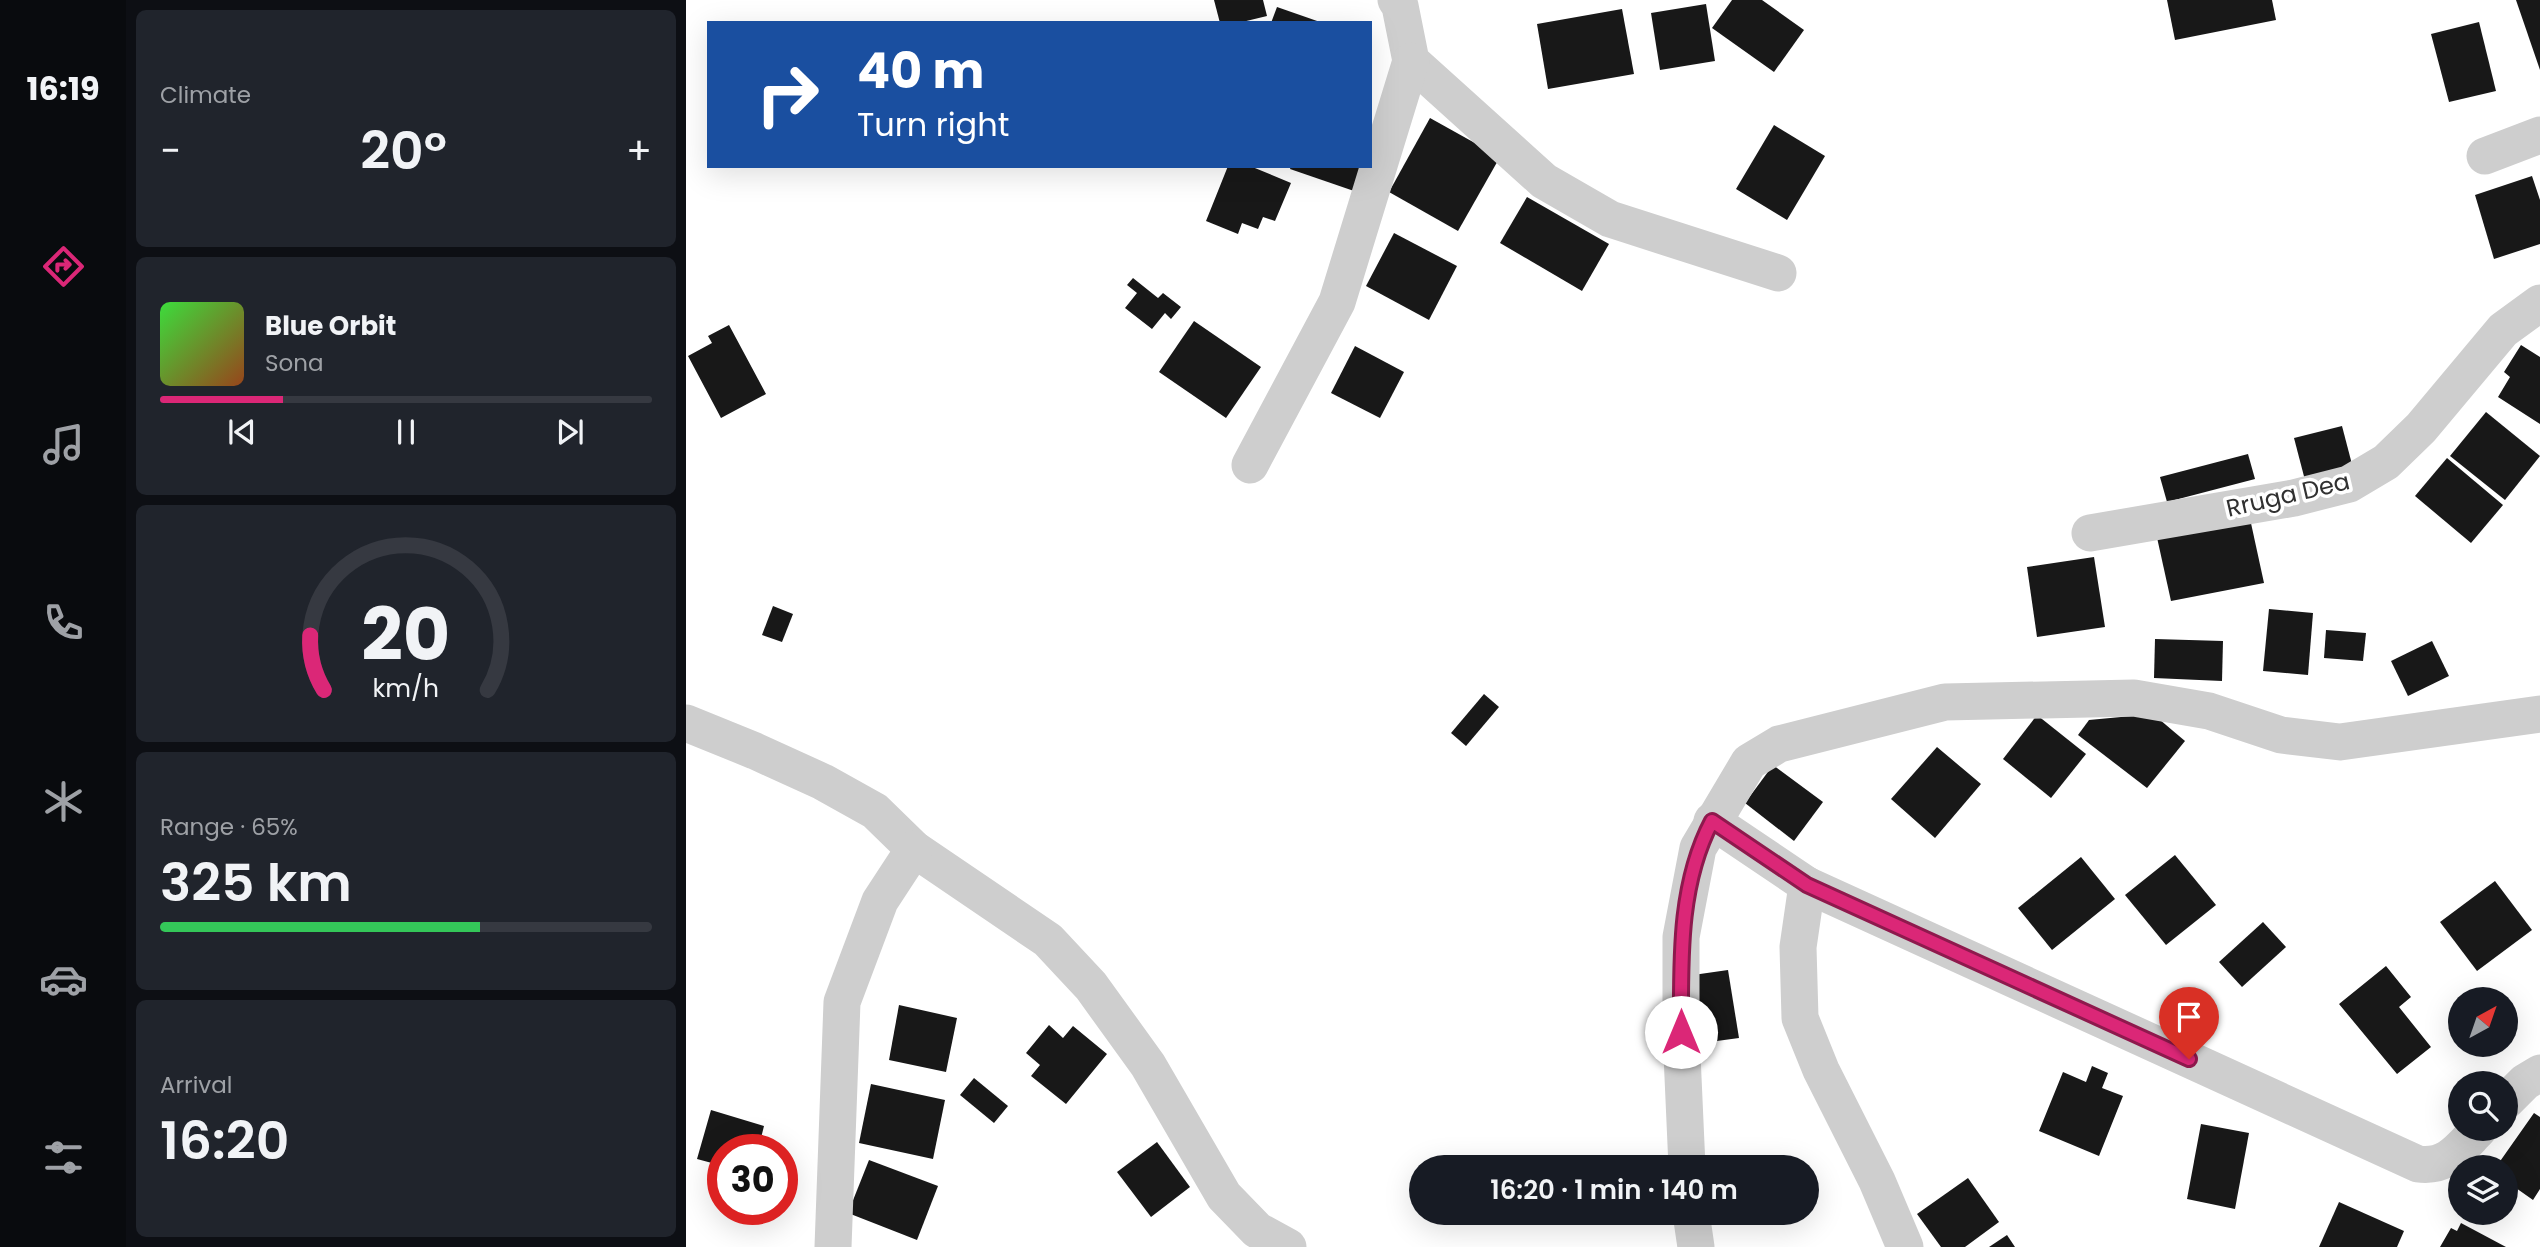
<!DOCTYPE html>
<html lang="en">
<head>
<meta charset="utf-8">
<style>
  :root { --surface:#171b24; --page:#20242c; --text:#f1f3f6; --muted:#9ea1a6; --line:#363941; --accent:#db2777 }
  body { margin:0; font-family:Poppins,sans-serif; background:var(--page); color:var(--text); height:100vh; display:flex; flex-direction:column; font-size:26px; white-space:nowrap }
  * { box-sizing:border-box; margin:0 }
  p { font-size:23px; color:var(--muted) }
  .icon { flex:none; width:38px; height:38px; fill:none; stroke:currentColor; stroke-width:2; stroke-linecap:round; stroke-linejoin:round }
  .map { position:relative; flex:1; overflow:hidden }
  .drawer { display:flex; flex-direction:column; gap:10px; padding:10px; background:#0d0f14; width:560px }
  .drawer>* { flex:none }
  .banner { position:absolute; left:21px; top:21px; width:665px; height:147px; border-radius:0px; box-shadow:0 7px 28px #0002; background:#1a4fa0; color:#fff; overflow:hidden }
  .needle { width:46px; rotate:40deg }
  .fabs { position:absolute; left:1762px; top:987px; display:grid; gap:14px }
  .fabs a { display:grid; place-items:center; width:70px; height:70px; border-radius:50%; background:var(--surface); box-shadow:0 7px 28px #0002; font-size:35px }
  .speed { position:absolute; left:21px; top:1134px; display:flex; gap:14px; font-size:35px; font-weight:700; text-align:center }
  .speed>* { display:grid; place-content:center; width:91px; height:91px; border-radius:50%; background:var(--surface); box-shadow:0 7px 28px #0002; line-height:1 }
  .speed .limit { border:10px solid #d22; background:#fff; color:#111 }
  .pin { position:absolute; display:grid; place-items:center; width:60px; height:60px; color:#fff; margin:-72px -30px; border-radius:50% 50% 50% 0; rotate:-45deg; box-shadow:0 0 7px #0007 }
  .pin .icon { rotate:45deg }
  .me { position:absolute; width:77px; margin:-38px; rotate:0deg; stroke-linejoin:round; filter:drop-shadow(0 0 5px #0008) }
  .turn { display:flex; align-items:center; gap:24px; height:147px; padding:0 35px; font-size:32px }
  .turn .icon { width:91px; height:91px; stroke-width:2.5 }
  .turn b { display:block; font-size:49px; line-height:60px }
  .big { font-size:52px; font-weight:600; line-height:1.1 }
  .drawer .tile { flex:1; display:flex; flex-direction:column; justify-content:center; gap:10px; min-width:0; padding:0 24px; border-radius:10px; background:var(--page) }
  .drawer .dial { align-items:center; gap:0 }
  .dial svg { height:182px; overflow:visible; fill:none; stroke:var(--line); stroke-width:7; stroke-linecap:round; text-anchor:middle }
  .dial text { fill:var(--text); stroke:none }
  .song { display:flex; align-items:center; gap:21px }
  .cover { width:84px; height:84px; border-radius:10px; background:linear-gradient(135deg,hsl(120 70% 55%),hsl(20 70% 35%)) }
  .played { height:7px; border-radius:4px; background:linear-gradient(90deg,var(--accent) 25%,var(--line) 25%) }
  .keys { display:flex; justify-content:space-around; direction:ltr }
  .heat { display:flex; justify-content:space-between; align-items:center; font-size:38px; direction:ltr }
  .charge { height:10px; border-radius:5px; background:linear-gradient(90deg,#34c759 65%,var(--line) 0) }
  .trip { position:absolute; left:723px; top:1155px; width:410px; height:70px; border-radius:35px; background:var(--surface); box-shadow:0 7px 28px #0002; font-weight:600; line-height:70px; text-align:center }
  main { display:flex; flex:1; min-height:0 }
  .menu { display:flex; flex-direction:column; width:126px; justify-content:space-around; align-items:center; background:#090b0e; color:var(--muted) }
  .menu .icon { width:49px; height:49px }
  .menu .current { color:var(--accent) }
  .menu b { font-size:32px; color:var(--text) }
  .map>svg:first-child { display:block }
</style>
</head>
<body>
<main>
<nav class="menu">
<b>16:19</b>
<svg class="icon current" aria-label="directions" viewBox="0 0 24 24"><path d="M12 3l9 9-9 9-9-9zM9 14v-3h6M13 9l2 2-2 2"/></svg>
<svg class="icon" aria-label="music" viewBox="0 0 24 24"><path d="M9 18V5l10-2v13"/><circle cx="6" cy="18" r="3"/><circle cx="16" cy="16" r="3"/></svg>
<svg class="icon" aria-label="phone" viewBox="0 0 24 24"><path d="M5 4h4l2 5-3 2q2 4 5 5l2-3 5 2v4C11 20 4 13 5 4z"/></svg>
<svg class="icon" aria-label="climate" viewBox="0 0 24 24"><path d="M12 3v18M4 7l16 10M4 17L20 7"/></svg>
<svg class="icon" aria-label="car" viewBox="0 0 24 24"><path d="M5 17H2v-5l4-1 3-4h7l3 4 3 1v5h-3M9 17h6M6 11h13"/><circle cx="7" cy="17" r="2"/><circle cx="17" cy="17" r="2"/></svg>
<svg class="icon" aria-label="filters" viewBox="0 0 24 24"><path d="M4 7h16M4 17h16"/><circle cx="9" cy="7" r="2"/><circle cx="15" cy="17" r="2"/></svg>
</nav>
<section class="drawer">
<div class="tile"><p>Climate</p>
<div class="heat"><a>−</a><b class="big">20°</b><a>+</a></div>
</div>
<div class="tile">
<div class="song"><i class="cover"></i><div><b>Blue Orbit</b><p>Sona</p></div></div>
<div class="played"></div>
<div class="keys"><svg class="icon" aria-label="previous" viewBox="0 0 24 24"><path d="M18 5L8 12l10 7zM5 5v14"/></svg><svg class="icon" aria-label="pause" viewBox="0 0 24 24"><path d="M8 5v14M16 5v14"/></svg><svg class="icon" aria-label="next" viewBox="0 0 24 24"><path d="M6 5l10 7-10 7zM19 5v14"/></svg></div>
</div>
<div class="tile dial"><svg viewBox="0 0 100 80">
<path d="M14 69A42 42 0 1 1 86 69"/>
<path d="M14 69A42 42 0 0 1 8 45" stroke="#db2777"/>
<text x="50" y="56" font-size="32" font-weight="700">20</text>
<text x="50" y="72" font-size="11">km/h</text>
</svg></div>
<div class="tile"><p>Range · 65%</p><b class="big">325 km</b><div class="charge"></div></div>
<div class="tile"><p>Arrival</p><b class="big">16:20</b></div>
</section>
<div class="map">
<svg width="1854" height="1247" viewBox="0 0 1854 1247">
  <rect width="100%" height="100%" fill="#fff"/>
  <!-- building -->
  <g fill="#181818">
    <path d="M 528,0 L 577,0 L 581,16 L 552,23 L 534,23 Z"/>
    <path d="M 1046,0 L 1076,0 L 1118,30 L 1088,72 L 1026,28 Z"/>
    <path d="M 1481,0 L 1586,0 L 1590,20 L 1489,40 Z"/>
    <path d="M 1830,0 L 1854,0 L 1854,70 Z"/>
    <path d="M 1020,4 L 1029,61 L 974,70 L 965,13 Z"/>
    <path d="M 591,7 L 634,22 L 634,23 L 585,23 Z"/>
    <path d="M 936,9 L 948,74 L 862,89 L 851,24 Z"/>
    <path d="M 1793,22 L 1810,91 L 1763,102 L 1745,34 Z"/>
    <path d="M 744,118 L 814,157 L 772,231 L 703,192 Z"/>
    <path d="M 1088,125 L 1139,156 L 1101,220 L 1050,189 Z"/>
    <path d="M 542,166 L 564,166 L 605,183 L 589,221 L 577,217 L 572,229 L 556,223 L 552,234 L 520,221 Z"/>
    <path d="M 605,166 L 676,166 L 668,191 L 604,169 Z"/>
    <path d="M 1846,176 L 1854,200 L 1854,244 L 1808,259 L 1789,195 Z"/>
    <path d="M 841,197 L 923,244 L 896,291 L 814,243 Z"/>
    <path d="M 708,233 L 771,266 L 743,320 L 680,286 Z"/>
    <path d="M 447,278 L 472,298 L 477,293 L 495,307 L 485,319 L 479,313 L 466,329 L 439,308 L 451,293 L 441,285 Z"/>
    <path d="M 508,321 L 575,367 L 540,418 L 473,372 Z"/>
    <path d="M 43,325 L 80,394 L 35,418 L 2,356 L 26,343 L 22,336 Z"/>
    <path d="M 1835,345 L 1854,357 L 1854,424 L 1812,397 L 1824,377 L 1818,372 Z"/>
    <path d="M 669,346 L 718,372 L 694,418 L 645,393 Z"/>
    <path d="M 1800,412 L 1854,456 L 1819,500 L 1764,456 Z"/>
    <path d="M 1656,426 L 1668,472 L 1620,484 L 1608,438 Z"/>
    <path d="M 1562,454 L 1569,479 L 1481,502 L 1474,477 Z"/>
    <path d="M 1761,458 L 1817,505 L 1785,543 L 1729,496 Z"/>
    <path d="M 1563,514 L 1578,583 L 1485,601 L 1470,533 Z"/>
    <path d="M 1408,557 L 1419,627 L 1351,637 L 1341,567 Z"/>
    <path d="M 87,606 L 107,614 L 96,642 L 76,635 Z"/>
    <path d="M 1583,609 L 1627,613 L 1622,675 L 1577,671 Z"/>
    <path d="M 1640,630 L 1680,633 L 1677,661 L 1638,658 Z"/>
    <path d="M 1469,639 L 1537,641 L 1536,681 L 1468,678 Z"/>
    <path d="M 1746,641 L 1763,676 L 1722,696 L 1705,661 Z"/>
    <path d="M 798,694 L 813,707 L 780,746 L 765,733 Z"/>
    <path d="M 1467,714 L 1499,741 L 1461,788 L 1392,735 L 1403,720 Z"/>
    <path d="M 1351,715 L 1400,754 L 1365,798 L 1317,759 Z"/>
    <path d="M 1251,747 L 1295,784 L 1249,838 L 1205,799 Z"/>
    <path d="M 1087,765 L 1137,802 L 1108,841 L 1059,803 Z"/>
    <path d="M 1489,855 L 1530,905 L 1480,945 L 1439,895 Z"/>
    <path d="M 1395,857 L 1429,899 L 1366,950 L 1332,908 Z"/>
    <path d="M 1809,881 L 1846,930 L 1791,971 L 1754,922 Z"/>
    <path d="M 1577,922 L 1600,947 L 1556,987 L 1533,962 Z"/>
    <path d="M 1700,966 L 1725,997 L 1713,1007 L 1745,1047 L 1711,1074 L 1653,1004 Z"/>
    <path d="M 1042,970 L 1053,1038 L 1016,1043 L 1007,975 Z"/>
    <path d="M 213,1005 L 271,1018 L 260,1072 L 203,1060 Z"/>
    <path d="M 363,1025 L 377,1038 L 387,1026 L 421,1054 L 380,1104 L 345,1076 L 354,1065 L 340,1053 Z"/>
    <path d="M 1406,1066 L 1422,1073 L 1416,1088 L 1437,1096 L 1413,1156 L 1353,1131 L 1377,1072 L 1400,1082 Z"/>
    <path d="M 288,1078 L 322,1106 L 308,1123 L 274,1095 Z"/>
    <path d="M 185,1084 L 259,1100 L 247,1159 L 173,1143 Z"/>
    <path d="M 25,1110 L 78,1126 L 72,1150 L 37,1150 L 37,1166 L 11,1159 Z"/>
    <path d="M 1848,1113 L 1854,1117 L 1854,1189 L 1847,1200 L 1820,1181 L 1820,1167 L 1810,1167 Z"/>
    <path d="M 1515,1124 L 1563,1133 L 1549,1209 L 1501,1199 Z"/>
    <path d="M 471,1142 L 504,1187 L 465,1217 L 431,1172 Z"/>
    <path d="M 183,1160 L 252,1186 L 231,1240 L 162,1213 Z"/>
    <path d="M 1282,1178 L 1313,1222 L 1279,1247 L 1255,1247 L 1231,1214 Z"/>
    <path d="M 1653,1202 L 1718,1231 L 1711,1247 L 1633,1247 Z"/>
    <path d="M 1775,1223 L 1820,1247 L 1754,1247 L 1765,1228 L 1771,1231 Z"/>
    <path d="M 1321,1235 L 1329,1247 L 1303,1247 Z"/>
  </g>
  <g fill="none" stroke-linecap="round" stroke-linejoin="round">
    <!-- minor -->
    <g stroke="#cecece" stroke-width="37">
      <path d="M 710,0 L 714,6 L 725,61 L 858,181 L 924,219 L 1092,273"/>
      <path d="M 1799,156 L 1854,135"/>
      <path d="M 564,465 L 651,302 L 725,61"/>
      <path d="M 1404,533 L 1608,498 L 1663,484 L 1700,462 L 1735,428 L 1817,330 L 1854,303"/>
      <path d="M 0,723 L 69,751 L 137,782 L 189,811 L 228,849 L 362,940 L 405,986 L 462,1065 L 538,1196 L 571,1230 L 602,1247"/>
      <path d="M 1026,821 L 1121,885 L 1732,1164 C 1762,1168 1774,1148 1793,1129"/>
      <path d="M 1121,885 L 1112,947 L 1114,1018 L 1135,1070 L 1191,1181 L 1219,1247"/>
      <path d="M 1820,1101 L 1839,1082 L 1854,1073"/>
      <path d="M 1001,1167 L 995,1032 L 995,937 L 1012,848 L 1063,762 L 1093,744 L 1259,702 L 1448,698 L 1523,711 L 1595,735 L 1654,742 L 1854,714"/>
      <path d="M 1005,1213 L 1010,1247"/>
      <path d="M 147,1247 L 156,1002 L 194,901 L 228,849"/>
    </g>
  </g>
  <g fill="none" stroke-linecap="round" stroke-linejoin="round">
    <defs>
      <path id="route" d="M 995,1032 C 995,962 992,885 1026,821 L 1121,885 L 1503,1059"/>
    </defs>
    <!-- route casing -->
    <use href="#route" stroke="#8e194d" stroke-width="18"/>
    <!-- route -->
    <use href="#route" stroke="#db2777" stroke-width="12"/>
  </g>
  <g text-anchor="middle" stroke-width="7" stroke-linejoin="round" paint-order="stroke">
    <!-- street labels -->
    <g font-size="24" fill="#313131" stroke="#fff">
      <text transform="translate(1602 495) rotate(-13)" y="8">Rruga Dea</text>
    </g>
  </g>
</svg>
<div class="fabs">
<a><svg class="needle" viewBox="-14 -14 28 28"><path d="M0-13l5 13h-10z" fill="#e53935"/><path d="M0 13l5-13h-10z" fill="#9ea1a6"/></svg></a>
<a><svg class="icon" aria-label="search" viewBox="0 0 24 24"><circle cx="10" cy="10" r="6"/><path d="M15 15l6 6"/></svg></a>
<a><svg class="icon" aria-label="layers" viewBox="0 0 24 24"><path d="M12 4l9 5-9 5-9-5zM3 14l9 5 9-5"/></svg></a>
</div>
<div class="speed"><div class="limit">30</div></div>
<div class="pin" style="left:1503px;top:1059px;background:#d93025"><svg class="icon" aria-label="arrive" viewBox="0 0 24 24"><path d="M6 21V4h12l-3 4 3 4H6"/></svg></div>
<svg class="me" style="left:995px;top:1032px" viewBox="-20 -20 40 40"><circle r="19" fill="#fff"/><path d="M0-13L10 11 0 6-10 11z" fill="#db2777"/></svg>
<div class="trip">16:20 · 1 min · 140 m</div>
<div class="banner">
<div class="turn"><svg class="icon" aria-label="right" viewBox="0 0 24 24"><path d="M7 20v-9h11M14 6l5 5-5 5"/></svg><div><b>40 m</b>Turn right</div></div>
</div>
</div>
</main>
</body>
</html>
